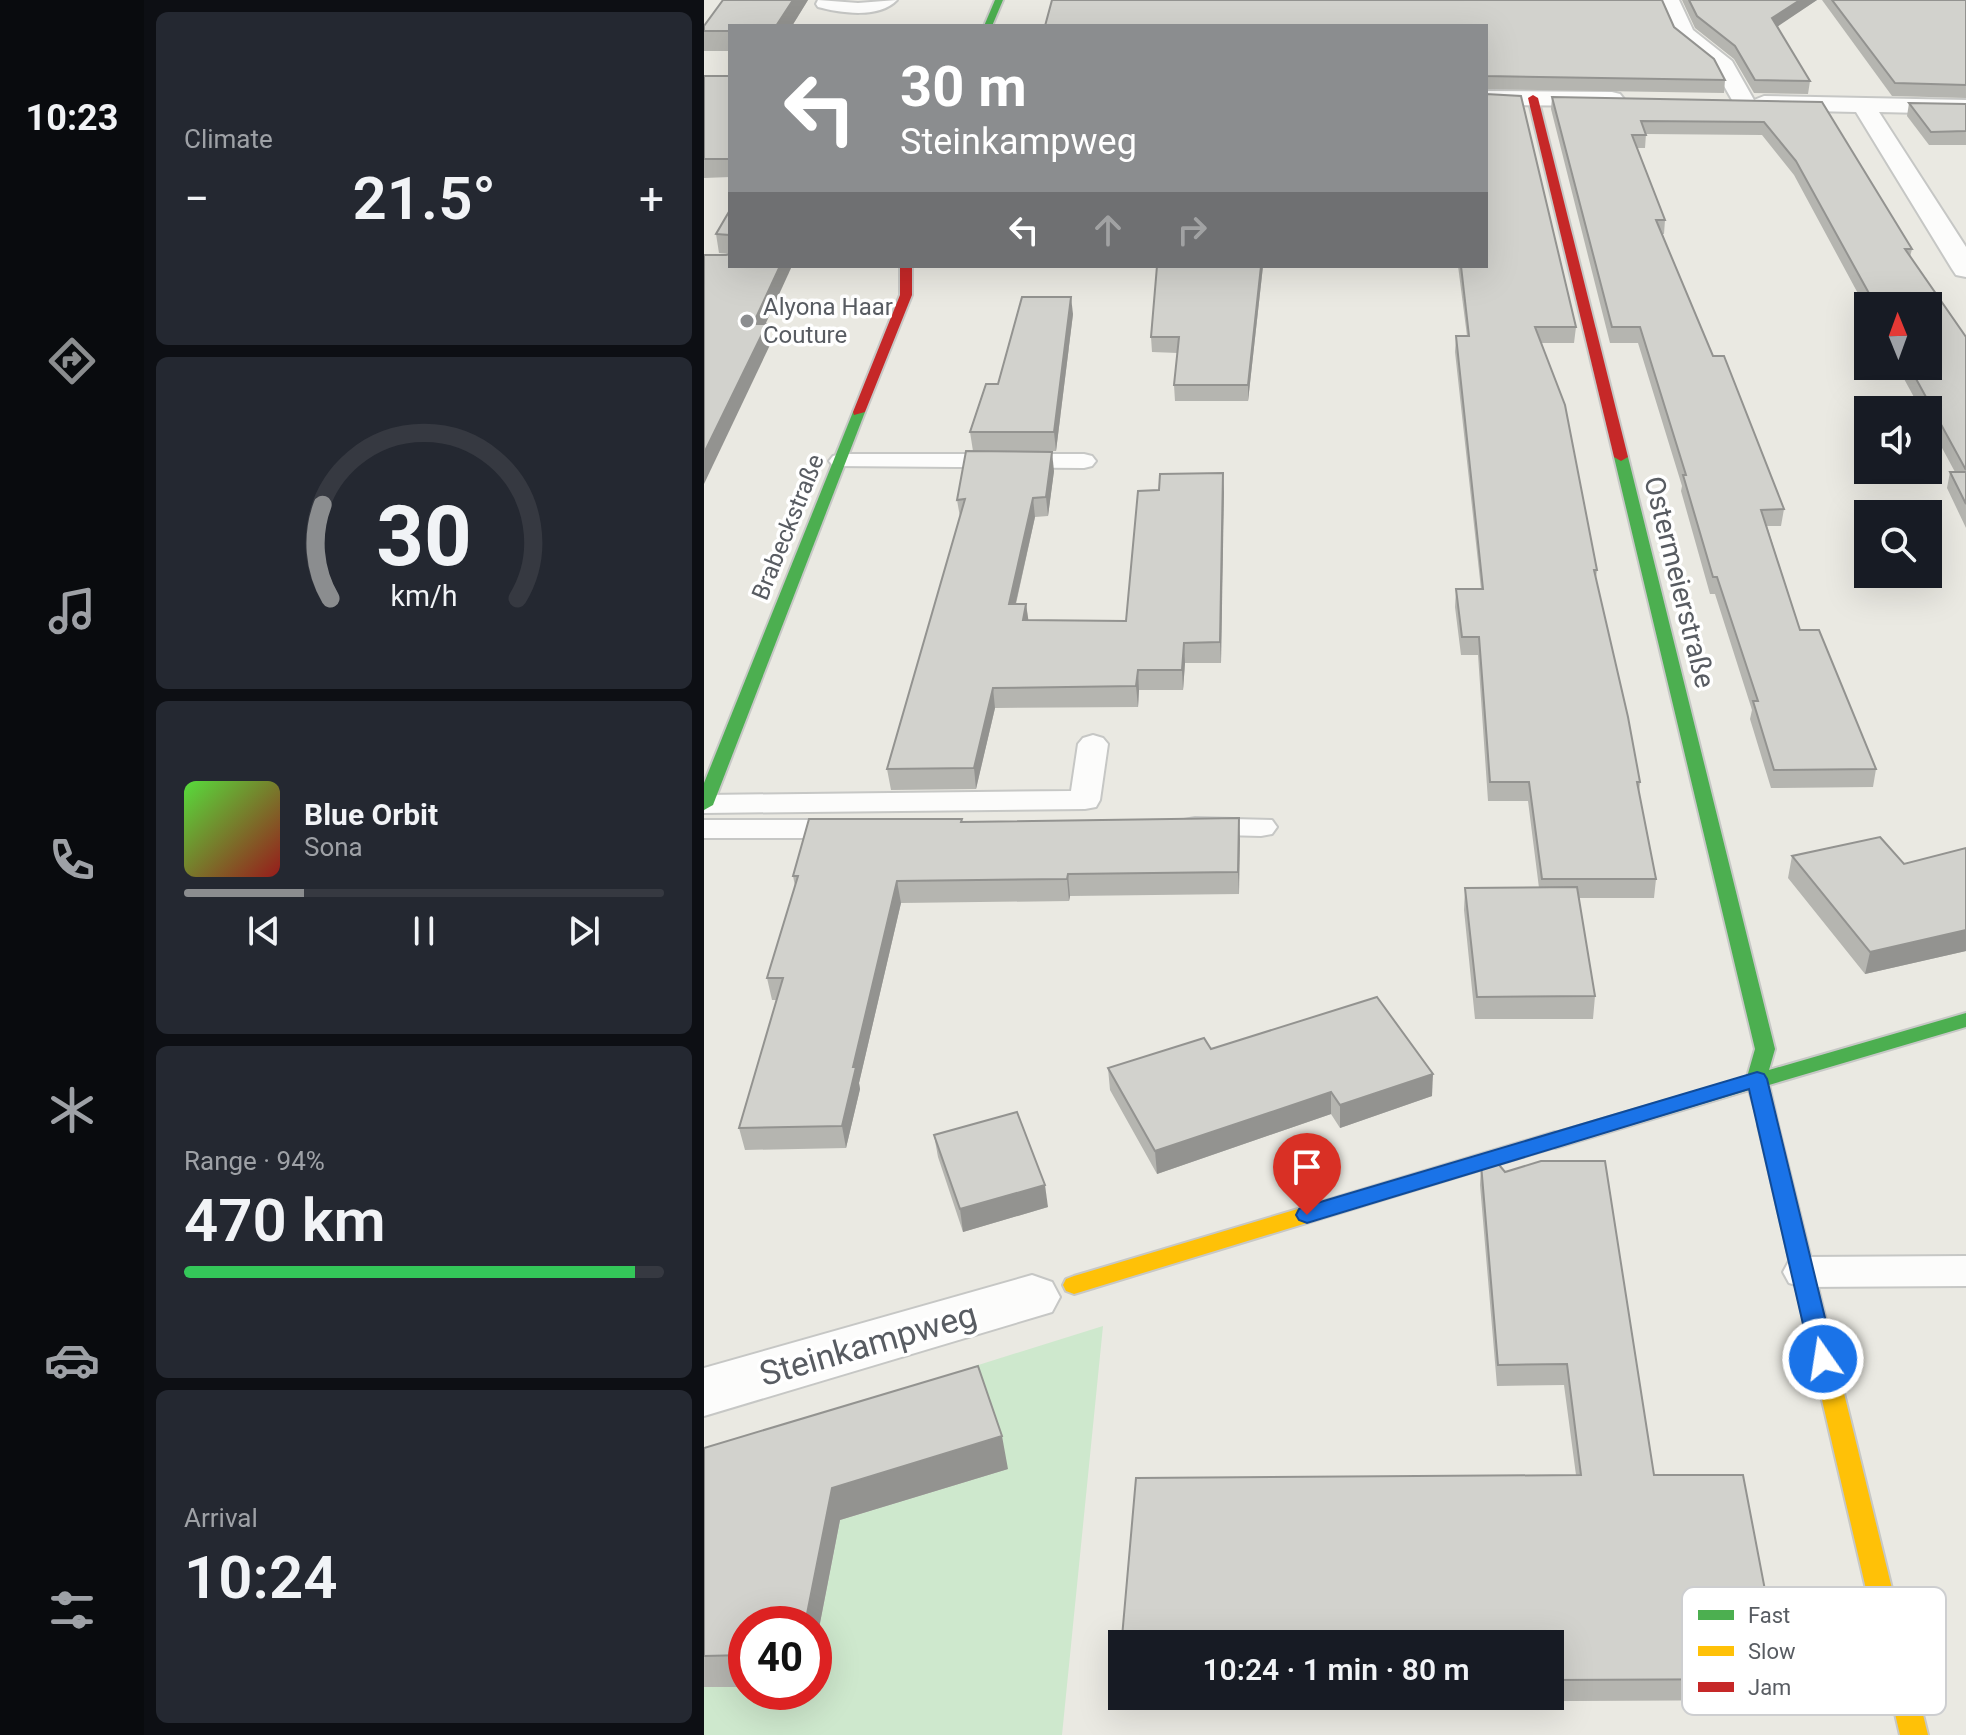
<!DOCTYPE html>
<html lang="en">
<head>
<meta charset="utf-8">
<style>
  :root { --surface:#171b24; --page:#242831; --text:#f1f3f6; --muted:#9ea1a6; --line:#363941; --accent:#8b8d8f }
  body { margin:0; font-family:Roboto,sans-serif; background:var(--page); color:var(--text); height:100vh; display:flex; flex-direction:column; font-size:30px; white-space:nowrap }
  * { box-sizing:border-box; margin:0 }
  p { font-size:26px; color:var(--muted) }
  .icon { flex:none; width:44px; height:44px; fill:none; stroke:currentColor; stroke-width:2; stroke-linecap:round; stroke-linejoin:round }
  .map { position:relative; flex:1; overflow:hidden }
  .sheet { display:flex; flex-direction:column; gap:12px; padding:12px; background:#0d0f14; width:560px }
  .sheet>* { flex:none }
  .guide { position:absolute; left:24px; top:24px; width:760px; height:244px; border-radius:0px; box-shadow:0 8px 32px #0002; background:#8b8d8f; color:#fff; overflow:hidden }
  .needle { width:52px; rotate:359deg }
  .buttons { position:absolute; left:1150px; top:292px; display:grid; gap:16px }
  .buttons a { display:grid; place-items:center; width:88px; height:88px; border-radius:0px; background:var(--surface); box-shadow:0 8px 32px #0002; font-size:40px }
  .speed { position:absolute; left:24px; top:1606px; display:flex; gap:16px; font-size:40px; font-weight:700; text-align:center }
  .speed>* { display:grid; place-content:center; width:104px; height:104px; border-radius:50%; background:var(--surface); box-shadow:0 8px 32px #0002; line-height:1 }
  .speed .limit { border:12px solid #d22; background:#fff; color:#111 }
  .pin { position:absolute; display:grid; place-items:center; width:68px; height:68px; color:#fff; margin:-82px -34px; border-radius:50% 50% 50% 0; rotate:-45deg; box-shadow:0 0 8px #0007 }
  .pin .icon { rotate:45deg }
  .me { position:absolute; width:88px; margin:-44px; rotate:347deg; stroke-linejoin:round; filter:drop-shadow(0 0 6px #0008) }
  .turn { display:flex; align-items:center; gap:28px; height:168px; padding:0 40px; font-size:36px }
  .turn .icon { width:104px; height:104px; stroke-width:2.5 }
  .turn b { display:block; font-size:56px; line-height:68px }
  .lanes { display:flex; align-items:center; height:76px; padding:0 40px; background:#0003; justify-content:center; gap:40px; direction:ltr }
  .lanes .off { opacity:.35 }
  .big { font-size:60px; font-weight:600; line-height:1.1 }
  .sheet .tile { flex:1; display:flex; flex-direction:column; justify-content:center; gap:12px; min-width:0; padding:0 28px; border-radius:12px; background:var(--page) }
  .sheet .dial { align-items:center; gap:0 }
  .dial svg { height:208px; overflow:visible; fill:none; stroke:var(--line); stroke-width:7; stroke-linecap:round; text-anchor:middle }
  .dial text { fill:var(--text); stroke:none }
  .song { display:flex; align-items:center; gap:24px }
  .cover { width:96px; height:96px; border-radius:12px; background:linear-gradient(135deg,hsl(110 70% 55%),hsl(0 70% 35%)) }
  .played { height:8px; border-radius:4px; background:linear-gradient(90deg,var(--accent) 25%,var(--line) 25%) }
  .keys { display:flex; justify-content:space-around; direction:ltr }
  .heat { display:flex; justify-content:space-between; align-items:center; font-size:44px; direction:ltr }
  .charge { height:12px; border-radius:6px; background:linear-gradient(90deg,#34c759 94%,var(--line) 0) }
  .trip { position:absolute; left:404px; top:1630px; width:456px; height:80px; border-radius:0px; background:var(--surface); box-shadow:0 8px 32px #0002; font-weight:600; line-height:80px; text-align:center }
  main { display:flex; flex:1; min-height:0 }
  .dock { display:flex; flex-direction:column; width:144px; justify-content:space-around; align-items:center; background:#090b0e; color:var(--muted) }
  .dock .icon { width:56px; height:56px }
  .dock .active { color:var(--accent) }
  .dock b { font-size:36px; color:var(--text) }
  .map>svg:first-child { display:block }
</style>
</head>
<body>
<main>
<nav class="dock">
<b>10:23</b>
<svg class="icon active" aria-label="directions" viewBox="0 0 24 24"><path d="M12 3l9 9-9 9-9-9zM9 14v-3h6M13 9l2 2-2 2"/></svg>
<svg class="icon" aria-label="music" viewBox="0 0 24 24"><path d="M9 18V5l10-2v13"/><circle cx="6" cy="18" r="3"/><circle cx="16" cy="16" r="3"/></svg>
<svg class="icon" aria-label="phone" viewBox="0 0 24 24"><path d="M5 4h4l2 5-3 2q2 4 5 5l2-3 5 2v4C11 20 4 13 5 4z"/></svg>
<svg class="icon" aria-label="climate" viewBox="0 0 24 24"><path d="M12 3v18M4 7l16 10M4 17L20 7"/></svg>
<svg class="icon" aria-label="car" viewBox="0 0 24 24"><path d="M5 17H2v-5l4-1 3-4h7l3 4 3 1v5h-3M9 17h6M6 11h13"/><circle cx="7" cy="17" r="2"/><circle cx="17" cy="17" r="2"/></svg>
<svg class="icon" aria-label="filters" viewBox="0 0 24 24"><path d="M4 7h16M4 17h16"/><circle cx="9" cy="7" r="2"/><circle cx="15" cy="17" r="2"/></svg>
</nav>
<section class="sheet">
<div class="tile"><p>Climate</p>
<div class="heat"><a>−</a><b class="big">21.5°</b><a>+</a></div>
</div>
<div class="tile dial"><svg viewBox="0 0 100 80">
<path d="M14 69A42 42 0 1 1 86 69"/>
<path d="M14 69A42 42 0 0 1 11 33" stroke="#8b8d8f"/>
<text x="50" y="56" font-size="32" font-weight="700">30</text>
<text x="50" y="72" font-size="11">km/h</text>
</svg></div>
<div class="tile">
<div class="song"><i class="cover"></i><div><b>Blue Orbit</b><p>Sona</p></div></div>
<div class="played"></div>
<div class="keys"><svg class="icon" aria-label="previous" viewBox="0 0 24 24"><path d="M18 5L8 12l10 7zM5 5v14"/></svg><svg class="icon" aria-label="pause" viewBox="0 0 24 24"><path d="M8 5v14M16 5v14"/></svg><svg class="icon" aria-label="next" viewBox="0 0 24 24"><path d="M6 5l10 7-10 7zM19 5v14"/></svg></div>
</div>
<div class="tile"><p>Range · 94%</p><b class="big">470 km</b><div class="charge"></div></div>
<div class="tile"><p>Arrival</p><b class="big">10:24</b></div>
</section>
<div class="map">
<svg width="1262" height="1735" viewBox="0 0 1262 1735">
  <rect width="100%" height="100%" fill="#eae9e2"/>
  <!-- green -->
  <path fill="#cee8cd" d="M 399,1326 L 358,1735 L 0,1735 L 0,1687 L 42,1687 L 42,1692 L 110,1692 L 110,1654 L 136,1520 L 303,1469 L 268,1367 Z"/>
  <g fill="none" stroke-linecap="round" stroke-linejoin="round">
    <defs>
      <g id="lane">
        <path d="M 114,0 L 154,3 L 193,0 C 175,19 137,13 114,7 L 112,4 Z"/>
        <path d="M 137,454 L 380,454 L 388,456 L 392,461 L 388,466 L 380,468 L 129,466 L 125,461 L 129,456 Z"/>
        <path d="M 389,735 L 399,738 L 404,744 L 396,800 L 392,807 L 381,809 L 0,813 L 1,795 L 367,791 L 374,744 L 379,738 Z"/>
        <path d="M 491,818 L 568,820 L 573,827 L 568,834 L 557,836 L 480,834 L 475,827 L 480,820 Z"/>
        <path d="M 0,820 L 145,820 L 156,822 L 161,829 L 156,836 L 145,838 L 0,838 Z"/>
        <path d="M 1262,1256 L 1262,1286 L 1099,1287 L 1085,1283 L 1079,1272 L 1085,1261 L 1099,1257 Z"/>
      </g>
      <g id="street">
        <path d="M 955,0 L 975,0 L 989,30 L 1028,61 L 1050,100 L 1060,96 L 1262,100 L 1262,114 L 1175,112 L 1262,247 L 1262,277 L 1252,275 L 1248,269 L 1152,112 L 1060,110 L 1050,105 L 1040,109 L 1032,107 L 1011,70 L 972,38 Z"/>
        <path d="M 782,91 L 908,92 L 916,94 L 920,99 L 916,104 L 908,106 L 782,105 Z"/>
        <path d="M 328,1275 L 348,1282 L 356,1297 L 348,1312 L 0,1416 L 0,1368 Z"/>
      </g>
      <g id="fast">
        <path d="M 291,0 L 299,0 L 288,26 L 280,26 Z"/>
        <path d="M 155,408 L 161,412 L 9,805 L 0,810 L 0,783 L 149,412 Z"/>
        <path d="M 917,453 L 924,457 L 1071,1049 L 1065,1070 L 1262,1013 L 1262,1027 L 1065,1085 L 1074,1125 L 1071,1130 L 1057,1130 L 1045,1090 L 851,1148 L 844,1145 L 840,1140 L 844,1135 L 1043,1077 L 1051,1049 L 910,457 Z"/>
      </g>
      <g id="slow">
        <path d="M 1064,1118 L 1071,1120 L 1074,1125 L 1224,1735 L 1196,1735 L 1054,1125 L 1057,1120 Z"/>
        <path d="M 851,1132 L 858,1135 L 862,1140 L 858,1145 L 370,1294 L 362,1291 L 359,1285 L 362,1279 L 370,1276 Z"/>
      </g>
      <g id="jam">
        <path d="M 829,95 L 834,98 L 924,457 L 917,461 L 910,457 L 824,98 Z"/>
        <path d="M 196,266 L 208,266 L 208,295 L 161,412 L 150,415 L 149,412 L 196,295 Z"/>
      </g>
    </defs>
    <!-- lane casing -->
    <use href="#lane" stroke="#c6c7c5" stroke-width="4"/>
    <!-- street casing -->
    <use href="#street" stroke="#c6c7c5" stroke-width="4"/>
    <!-- fast casing -->
    <use href="#fast" stroke="#c7c8c6" stroke-width="4"/>
    <!-- slow casing -->
    <use href="#slow" stroke="#c7c8c6" stroke-width="4"/>
    <!-- jam casing -->
    <use href="#jam" stroke="#c7c8c6" stroke-width="4"/>
    <!-- lane -->
    <use href="#lane" fill="#fcfcfb" fill-rule="evenodd"/>
    <!-- street -->
    <use href="#street" fill="#fcfcfb" fill-rule="evenodd"/>
    <!-- fast -->
    <use href="#fast" fill="#4caf50" fill-rule="evenodd"/>
    <!-- slow -->
    <use href="#slow" fill="#ffc107" fill-rule="evenodd"/>
    <!-- jam -->
    <use href="#jam" fill="#c62828" fill-rule="evenodd"/>
  </g>
  <!-- wall -->
  <g fill="#b5b5b0" fill-rule="evenodd">
    <path d="M 19,0 L 104,0 L 88,26 L 26,26 L 26,51 L 0,51 L 0,26 Z"/>
    <path d="M 978,0 L 1113,0 L 1073,26 L 1106,81 L 1104,94 L 1050,93 L 1030,59 L 991,28 Z"/>
    <path d="M 1118,0 L 1262,0 L 1262,98 L 1188,96 Z"/>
    <path d="M 782,26 L 970,27 L 1021,80 L 1020,93 L 782,89 Z"/>
    <path d="M 0,76 L 26,76 L 26,177 L 0,178 Z"/>
    <path d="M 848,97 L 1118,102 L 1208,249 L 1206,257 L 1262,337 L 1262,528 L 1243,488 L 1246,472 L 1251,472 L 1224,422 L 1224,410 L 1217,410 L 1193,366 L 1224,366 L 1224,306 L 1164,306 L 1164,312 L 1090,175 L 1058,135 L 942,134 L 941,148 L 933,148 L 961,220 L 960,234 L 958,234 L 1009,356 L 1080,509 L 1077,526 L 1063,526 L 1096,630 L 1172,769 L 1169,787 L 1067,788 L 1046,719 L 1048,710 L 1011,594 L 1006,594 L 977,491 L 978,486 L 934,343 L 906,343 L 847,109 Z"/>
    <path d="M 1205,103 L 1262,104 L 1262,145 L 1225,145 L 1203,116 Z"/>
    <path d="M 26,210 L 26,254 L 15,253 L 12,234 Z"/>
    <path d="M 453,266 L 559,266 L 544,401 L 471,401 L 470,385 L 474,353 L 448,352 L 447,337 Z"/>
    <path d="M 754,266 L 782,266 L 872,327 L 870,343 L 837,343 L 893,570 L 892,578 L 936,782 L 935,792 L 952,879 L 950,898 L 875,898 L 891,996 L 889,1019 L 771,1019 L 760,910 L 761,888 L 835,888 L 824,801 L 784,801 L 774,655 L 757,655 L 751,607 L 752,589 L 777,589 L 751,352 L 752,336 L 763,336 Z"/>
    <path d="M 369,314 L 352,451 L 269,451 L 266,432 L 294,384 Z"/>
    <path d="M 350,471 L 344,516 L 331,517 L 312,604 L 322,604 L 324,620 L 422,621 L 455,490 L 519,473 L 517,663 L 481,663 L 479,690 L 435,690 L 434,707 L 291,708 L 272,789 L 187,790 L 183,769 L 256,517 L 253,500 Z"/>
    <path d="M 535,818 L 535,894 L 366,896 L 365,901 L 197,903 L 155,1083 L 156,1089 L 142,1148 L 41,1150 L 35,1128 L 73,1000 L 68,1000 L 63,978 L 91,886 L 89,876 L 258,822 Z"/>
    <path d="M 1262,848 L 1262,951 L 1161,974 L 1084,878 L 1088,856 L 1200,864 Z"/>
    <path d="M 507,1049 L 728,1096 L 636,1128 L 627,1114 L 453,1174 L 406,1090 L 404,1068 Z"/>
    <path d="M 230,1135 L 344,1207 L 259,1232 L 234,1157 Z"/>
    <path d="M 791,1160 L 801,1172 L 837,1161 L 901,1161 L 950,1475 L 1039,1475 L 1078,1679 L 1073,1700 L 416,1703 L 414,1683 L 432,1478 L 872,1475 L 860,1385 L 793,1386 L 776,1185 L 777,1164 ZM 418,1644 L 846,1644 L 846,1696 L 418,1696 Z"/>
    <path d="M 0,1448 L 304,1469 L 136,1520 L 110,1654 L 110,1624 L 42,1624 L 42,1687 L 0,1687 Z"/>
  </g>
  <!-- shaded-wall -->
  <g fill="#939390">
    <path d="M 89,0 L 104,0 L 88,26 L 72,26 Z"/>
    <path d="M 1096,0 L 1113,0 L 1067,31 L 1068,18 Z"/>
    <path d="M 76,266 L 88,266 L 52,345 L 49,324 Z"/>
    <path d="M 557,266 L 559,266 L 544,401 L 544,385 Z"/>
    <path d="M 367,297 L 369,314 L 352,451 L 350,432 Z"/>
    <path d="M 63,324 L 66,345 L 0,484 L 0,453 Z"/>
    <path d="M 348,452 L 350,471 L 344,516 L 342,497 Z"/>
    <path d="M 519,473 L 520,492 L 517,663 L 516,642 Z"/>
    <path d="M 329,498 L 331,517 L 307,624 L 305,604 Z"/>
    <path d="M 322,604 L 325,624 L 319,620 Z"/>
    <path d="M 480,643 L 481,663 L 479,690 L 478,670 Z"/>
    <path d="M 434,670 L 435,690 L 434,707 L 432,686 Z"/>
    <path d="M 289,688 L 291,708 L 272,789 L 270,768 Z"/>
    <path d="M 535,818 L 536,839 L 535,894 L 534,872 Z"/>
    <path d="M 364,874 L 366,896 L 365,901 L 363,879 Z"/>
    <path d="M 193,881 L 197,903 L 155,1083 L 156,1089 L 142,1148 L 138,1126 L 149,1067 Z"/>
    <path d="M 1262,930 L 1262,951 L 1161,974 L 1166,952 Z"/>
    <path d="M 729,1074 L 728,1096 L 636,1128 L 636,1105 Z"/>
    <path d="M 627,1092 L 627,1114 L 453,1174 L 451,1151 Z"/>
    <path d="M 341,1185 L 344,1207 L 259,1232 L 256,1209 Z"/>
    <path d="M 298,1436 L 304,1469 L 136,1520 L 110,1654 L 110,1624 L 101,1624 L 128,1488 Z"/>
  </g>
  <!-- building -->
  <g fill="#d2d2cd" stroke="#939390" stroke-width="2">
    <path d="M 19,0 L 89,0 L 72,26 L 26,26 L 26,31 L 0,31 L 0,26 Z"/>
    <path d="M 348,0 L 958,0 L 970,27 L 1010,59 L 1021,80 L 782,76 L 782,26 L 341,26 Z"/>
    <path d="M 985,0 L 1096,0 L 1068,18 L 1106,81 L 1051,80 L 1031,46 L 993,16 Z"/>
    <path d="M 1128,0 L 1262,0 L 1262,85 L 1191,83 Z"/>
    <rect x="0" y="76" width="26" height="83"/>
    <path d="M 782,94 L 817,96 L 872,327 L 831,327 L 861,405 L 893,570 L 890,570 L 924,717 L 936,782 L 933,782 L 952,879 L 838,879 L 825,782 L 786,782 L 775,637 L 758,637 L 752,589 L 779,589 L 752,336 L 765,336 L 757,266 L 782,266 Z"/>
    <path d="M 848,97 L 1118,102 L 1208,249 L 1201,249 L 1262,337 L 1262,470 L 1205,366 L 1224,366 L 1224,306 L 1172,306 L 1092,161 L 1060,122 L 937,121 L 942,135 L 928,135 L 961,220 L 952,220 L 1009,356 L 1020,356 L 1080,509 L 1057,510 L 1096,630 L 1115,630 L 1172,769 L 1070,770 L 1049,701 L 1054,701 L 1013,577 L 1009,577 L 979,475 L 982,475 L 936,327 L 908,327 Z"/>
    <path d="M 1205,103 L 1262,104 L 1262,131 L 1227,132 Z"/>
    <path d="M 26,210 L 26,244 L 25,235 L 12,234 Z"/>
    <path d="M 26,254 L 26,266 L 76,266 L 49,324 L 63,324 L 0,453 L 0,255 L 22,255 Z"/>
    <path d="M 453,266 L 557,266 L 544,385 L 470,385 L 475,337 L 447,337 Z"/>
    <path d="M 318,297 L 367,297 L 350,432 L 266,432 L 282,384 L 294,384 Z"/>
    <path d="M 262,451 L 348,452 L 342,497 L 329,498 L 305,604 L 322,604 L 319,620 L 422,621 L 434,491 L 455,490 L 456,474 L 519,473 L 516,642 L 480,643 L 478,670 L 434,670 L 432,686 L 289,688 L 270,768 L 183,769 L 261,499 L 253,500 Z"/>
    <path d="M 1246,472 L 1262,472 L 1262,504 Z"/>
    <path d="M 535,818 L 534,872 L 364,874 L 363,879 L 193,881 L 149,1067 L 152,1067 L 138,1126 L 35,1128 L 79,978 L 63,978 L 94,876 L 89,876 L 105,819 L 258,819 L 257,822 Z"/>
    <path d="M 1176,837 L 1200,864 L 1262,848 L 1262,930 L 1166,952 L 1088,856 Z"/>
    <path d="M 873,887 L 891,996 L 773,997 L 761,888 Z"/>
    <path d="M 673,997 L 729,1074 L 636,1105 L 627,1092 L 451,1151 L 404,1068 L 500,1038 L 507,1049 Z"/>
    <path d="M 313,1112 L 341,1185 L 256,1209 L 230,1135 Z"/>
    <path d="M 791,1160 L 801,1172 L 837,1161 L 901,1161 L 950,1475 L 1039,1475 L 1078,1679 L 846,1680 L 846,1644 L 418,1644 L 418,1683 L 414,1683 L 432,1478 L 877,1475 L 863,1364 L 794,1365 L 777,1164 Z"/>
    <path d="M 274,1366 L 298,1436 L 128,1488 L 101,1624 L 42,1624 L 42,1655 L 0,1656 L 0,1448 Z"/>
  </g>
  <!-- route -->
  <path fill="#1a73e8" stroke="#114b97" stroke-width="2" d="M 1053,1072 L 1060,1074 L 1063,1079 L 1131,1359 L 1128,1366 L 1119,1369 L 1111,1366 L 1107,1359 L 1045,1089 L 603,1223 L 595,1220 L 592,1215 L 595,1209 L 603,1206 Z"/>
  <!-- markers -->
  <circle fill="#8b8d8f" stroke="#fff" stroke-width="3" cx="43" cy="321" r="8"/>
  <g text-anchor="middle" stroke-width="7" stroke-linejoin="round" paint-order="stroke">
    <!-- far-poi labels -->
    <g font-size="24" fill="#585c62" stroke="#fff" text-anchor="start">
      <text x="59" y="315">Alyona Haar<tspan x="59" dy="28">Couture</tspan></text>
    </g>
    <!-- far-street labels -->
    <g font-size="24" fill="#585c62" stroke="#fff">
      <text transform="translate(84 527) rotate(-68)" y="8">Brabeckstraße</text>
    </g>
    <!-- street labels -->
    <g font-size="28" fill="#585c62" stroke="#fff">
      <text transform="translate(976 582) rotate(76)" y="10">Ostermeierstraße</text>
    </g>
    <!-- near-street labels -->
    <g font-size="34" fill="#585c62" stroke="#fff">
      <text transform="translate(164 1344) rotate(-16)" y="12">Steinkampweg</text>
    </g>
  </g>
  <!-- legend -->
  <rect x="978" y="1587" width="264" height="128" rx="12" fill="#fff" stroke="#cdced0" stroke-width="2"/>
  <rect x="994" y="1610" width="36" height="10" fill="#4caf50"/>
  <rect x="994" y="1646" width="36" height="10" fill="#ffc107"/>
  <rect x="994" y="1682" width="36" height="10" fill="#c62828"/>
  <g font-size="22" fill="#585c62">
    <text x="1044" y="1623">Fast</text>
    <text x="1044" y="1659">Slow</text>
    <text x="1044" y="1695">Jam</text>
  </g>
</svg>
<div class="buttons">
<a><svg class="needle" viewBox="-14 -14 28 28"><path d="M0-13l5 13h-10z" fill="#e53935"/><path d="M0 13l5-13h-10z" fill="#9ea1a6"/></svg></a>
<a><svg class="icon" aria-label="sound" viewBox="0 0 24 24"><path d="M4 9h4l5-4v14l-5-4H4zM17 9q2 3 0 6"/></svg></a>
<a><svg class="icon" aria-label="search" viewBox="0 0 24 24"><circle cx="10" cy="10" r="6"/><path d="M15 15l6 6"/></svg></a>
</div>
<div class="speed"><div class="limit">40</div></div>
<div class="pin" style="left:603px;top:1215px;background:#d93025"><svg class="icon" aria-label="arrive" viewBox="0 0 24 24"><path d="M6 21V4h12l-3 4 3 4H6"/></svg></div>
<svg class="me" style="left:1119px;top:1359px" viewBox="-20 -20 40 40"><circle r="17" fill="#1a73e8" stroke="#fff" stroke-width="3"/><path d="M0-11L8 9 0 5-8 9z" fill="#fff"/></svg>
<div class="trip">10:24 · 1 min · 80 m</div>
<div class="guide">
<div class="turn"><svg class="icon" aria-label="left" viewBox="0 0 24 24"><path d="M17 20v-9H6M10 6l-5 5 5 5"/></svg><div><b>30 m</b>Steinkampweg</div></div>
<div class="lanes"><svg class="icon" aria-label="left" viewBox="0 0 24 24"><path d="M17 20v-9H6M10 6l-5 5 5 5"/></svg><svg class="icon off" aria-label="ahead" viewBox="0 0 24 24"><path d="M12 20V5M6 11l6-6 6 6"/></svg><svg class="icon off" aria-label="right" viewBox="0 0 24 24"><path d="M7 20v-9h11M14 6l5 5-5 5"/></svg></div>
</div>
</div>
</main>
</body>
</html>
